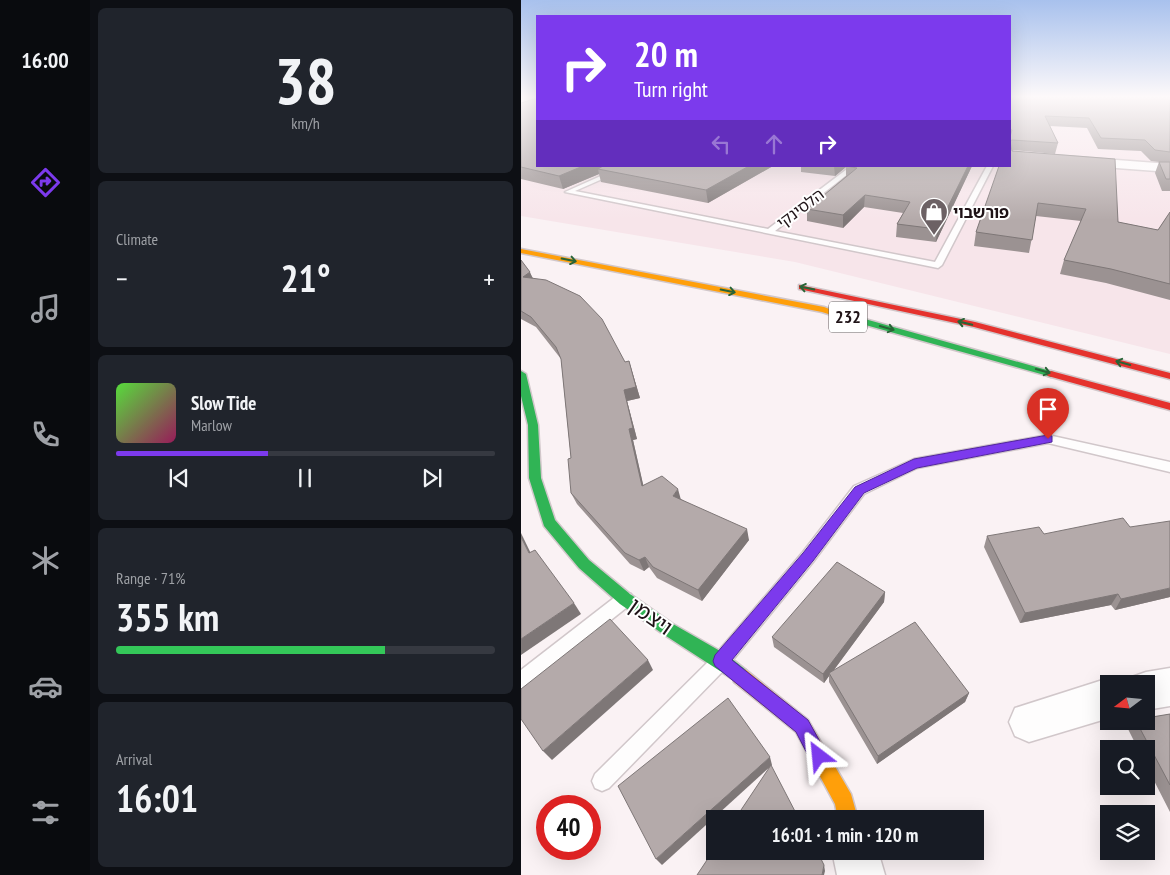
<!DOCTYPE html>
<html lang="en">
<head>
<meta charset="utf-8">
<style>
  :root { --surface:#171b24; --page:#20242c; --text:#f1f3f6; --muted:#9ea1a6; --line:#363941; --accent:#7c3aed }
  body { margin:0; font-family:"PT Sans Narrow","Noto Sans Hebrew",sans-serif; background:var(--page); color:var(--text); height:100vh; display:flex; flex-direction:column; font-size:19px; white-space:nowrap }
  * { box-sizing:border-box; margin:0 }
  p { font-size:16px; color:var(--muted) }
  .icon { flex:none; width:28px; height:28px; fill:none; stroke:currentColor; stroke-width:2; stroke-linecap:round; stroke-linejoin:round }
  .map { position:relative; flex:1; overflow:hidden }
  .sheet { display:flex; flex-direction:column; gap:8px; padding:8px; background:#0d0f14; width:431px }
  .sheet>* { flex:none }
  .hud { position:absolute; left:15px; top:15px; width:475px; height:152px; border-radius:0px; box-shadow:0 5px 20px #0002; background:#7c3aed; color:#fff; overflow:hidden }
  .needle { width:32px; rotate:254deg }
  .controls { position:absolute; left:579px; top:675px; display:grid; gap:10px }
  .controls a { display:grid; place-items:center; width:55px; height:55px; border-radius:0px; background:var(--surface); box-shadow:0 5px 20px #0002; font-size:25px }
  .speed { position:absolute; left:15px; top:795px; display:flex; gap:10px; font-size:25px; font-weight:700; text-align:center }
  .speed>* { display:grid; place-content:center; width:65px; height:65px; border-radius:50%; background:var(--surface); box-shadow:0 5px 20px #0002; line-height:1 }
  .speed .limit { border:8px solid #d22; background:#fff; color:#111 }
  .pin { position:absolute; display:grid; place-items:center; width:42px; height:42px; color:#fff; margin:-51px -21px; border-radius:50% 50% 50% 0; rotate:-45deg; box-shadow:0 0 5px #0007 }
  .pin .icon { rotate:45deg }
  .me { position:absolute; width:55px; margin:-28px; rotate:331deg; stroke-linejoin:round; filter:drop-shadow(0 0 4px #0008) }
  .turn { display:flex; align-items:center; gap:18px; height:105px; padding:0 15px; font-size:22px }
  .turn .icon { width:65px; height:65px; stroke-width:2.5 }
  .turn b { display:block; font-size:35px; line-height:42px }
  .lanes { display:flex; align-items:center; height:48px; padding:0 15px; background:#0003; justify-content:center; gap:25px; direction:ltr }
  .lanes .off { opacity:.35 }
  .big { font-size:38px; font-weight:800; line-height:1.1 }
  .sheet .widget { flex:1; display:flex; flex-direction:column; justify-content:center; gap:8px; min-width:0; padding:0 18px; border-radius:8px; background:var(--page) }
  .sheet .dial { align-items:center; gap:0 }
  .dial b { font-size:65px; line-height:1 }
  .song { display:flex; align-items:center; gap:15px }
  .cover { width:60px; height:60px; border-radius:8px; background:linear-gradient(135deg,hsl(110 70% 55%),hsl(330 70% 35%)) }
  .played { height:5px; border-radius:2px; background:linear-gradient(90deg,var(--accent) 40%,var(--line) 40%) }
  .keys { display:flex; justify-content:space-around; direction:ltr }
  .heat { display:flex; justify-content:space-between; align-items:center; font-size:28px; direction:ltr }
  .charge { height:8px; border-radius:4px; background:linear-gradient(90deg,#34c759 71%,var(--line) 0) }
  .trip { position:absolute; left:185px; top:810px; width:278px; height:50px; border-radius:0px; background:var(--surface); box-shadow:0 5px 20px #0002; font-weight:800; line-height:50px; text-align:center }
  main { display:flex; flex:1; min-height:0 }
  .dock { display:flex; flex-direction:column; width:90px; justify-content:space-around; align-items:center; background:#090b0e; color:var(--muted) }
  .dock .icon { width:35px; height:35px }
  .dock .selected { color:var(--accent) }
  .dock b { font-size:22px; color:var(--text) }
  .map>svg:first-child { display:block }
</style>
</head>
<body>
<main>
<nav class="dock">
<b>16:00</b>
<svg class="icon selected" aria-label="directions" viewBox="0 0 24 24"><path d="M12 3l9 9-9 9-9-9zM9 14v-3h6M13 9l2 2-2 2"/></svg>
<svg class="icon" aria-label="music" viewBox="0 0 24 24"><path d="M9 18V5l10-2v13"/><circle cx="6" cy="18" r="3"/><circle cx="16" cy="16" r="3"/></svg>
<svg class="icon" aria-label="phone" viewBox="0 0 24 24"><path d="M5 4h4l2 5-3 2q2 4 5 5l2-3 5 2v4C11 20 4 13 5 4z"/></svg>
<svg class="icon" aria-label="climate" viewBox="0 0 24 24"><path d="M12 3v18M4 7l16 10M4 17L20 7"/></svg>
<svg class="icon" aria-label="car" viewBox="0 0 24 24"><path d="M5 17H2v-5l4-1 3-4h7l3 4 3 1v5h-3M9 17h6M6 11h13"/><circle cx="7" cy="17" r="2"/><circle cx="17" cy="17" r="2"/></svg>
<svg class="icon" aria-label="filters" viewBox="0 0 24 24"><path d="M4 7h16M4 17h16"/><circle cx="9" cy="7" r="2"/><circle cx="15" cy="17" r="2"/></svg>
</nav>
<section class="sheet">
<div class="widget dial"><b>38</b><p>km/h</p></div>
<div class="widget"><p>Climate</p>
<div class="heat"><a>−</a><b class="big">21°</b><a>+</a></div>
</div>
<div class="widget">
<div class="song"><i class="cover"></i><div><b>Slow Tide</b><p>Marlow</p></div></div>
<div class="played"></div>
<div class="keys"><svg class="icon" aria-label="previous" viewBox="0 0 24 24"><path d="M18 5L8 12l10 7zM5 5v14"/></svg><svg class="icon" aria-label="pause" viewBox="0 0 24 24"><path d="M8 5v14M16 5v14"/></svg><svg class="icon" aria-label="next" viewBox="0 0 24 24"><path d="M6 5l10 7-10 7zM19 5v14"/></svg></div>
</div>
<div class="widget"><p>Range · 71%</p><b class="big">355 km</b><div class="charge"></div></div>
<div class="widget"><p>Arrival</p><b class="big">16:01</b></div>
</section>
<div class="map">
<svg width="649" height="875" viewBox="0 0 649 875">
  <rect width="100%" height="100%" fill="#faf2f4"/>
  <!-- built -->
  <path fill="#f7e5ea" d="M 489,97 L 649,97 L 649,354 L 274,262 L 0,216 L 0,104 L 16,166 L 489,166 Z"/>
  <g fill="none" stroke-linecap="round" stroke-linejoin="round">
    <defs>
      <g id="lane">
        <path d="M 102,166 L 111,166 L 54,191 L 247,229 L 330,166 L 337,166 L 254,231 L 414,262 L 466,166 L 472,166 L 421,265 L 417,268 L 44,192 Z"/>
        <path d="M 527,435 L 649,462 L 649,472 L 527,443 L 396,468 L 343,494 L 292,562 L 206,667 L 88,788 L 81,791 L 74,788 L 71,781 L 74,774 L 194,655 L 282,552 L 333,486 L 393,459 Z"/>
        <path d="M 104,592 L 110,594 L 112,599 L 110,604 L 6,687 L 0,690 L 0,670 L 98,594 Z"/>
      </g>
      <g id="street">
        <path d="M 489,152 L 649,164 L 649,172 L 489,160 Z"/>
        <path d="M 649,668 L 649,706 L 625,710 L 625,684 L 609,684 L 611,677 L 625,672 Z"/>
        <path d="M 588,678 L 601,684 L 588,684 L 588,718 L 508,742 L 494,736 L 488,722 L 494,708 Z"/>
        <path d="M 311,851 L 357,851 L 364,875 L 316,875 Z"/>
      </g>
      <g id="fast">
        <path d="M 326,314 L 533,372 L 535,374 L 530,377 L 527,376 L 323,319 L 322,317 Z"/>
        <path d="M 0,371 L 5,374 L 17,425 L 20,478 L 34,520 L 68,560 L 109,594 L 152,624 L 206,655 L 225,670 L 227,676 L 225,682 L 219,684 L 142,634 L 99,604 L 58,568 L 23,526 L 8,478 L 7,425 L 0,396 Z"/>
      </g>
      <g id="slow">
        <path d="M 0,249 L 303,307 L 330,317 L 326,320 L 301,312 L 0,253 Z"/>
        <path d="M 219,668 L 225,670 L 287,720 L 330,794 L 337,819 L 317,819 L 314,804 L 275,732 L 213,682 L 211,676 L 213,670 Z"/>
      </g>
      <g id="jam">
        <path d="M 278,285 L 454,322 L 649,373 L 649,379 L 453,327 L 278,289 Z"/>
        <path d="M 530,371 L 649,403 L 649,410 L 527,376 L 525,374 Z"/>
      </g>
    </defs>
    <!-- lane casing -->
    <use href="#lane" stroke="#d1c7ca" stroke-width="3"/>
    <!-- street casing -->
    <use href="#street" stroke="#d1c7ca" stroke-width="3"/>
    <!-- fast casing -->
    <use href="#fast" stroke="#d1c7ca" stroke-width="3"/>
    <!-- slow casing -->
    <use href="#slow" stroke="#d1c7ca" stroke-width="3"/>
    <!-- jam casing -->
    <use href="#jam" stroke="#d1c7ca" stroke-width="3"/>
    <!-- lane -->
    <use href="#lane" fill="#fefdfd" fill-rule="evenodd"/>
    <!-- street -->
    <use href="#street" fill="#fefdfd" fill-rule="evenodd"/>
    <!-- fast -->
    <use href="#fast" fill="#30b455" fill-rule="evenodd"/>
    <!-- slow -->
    <use href="#slow" fill="#ff9f0a" fill-rule="evenodd"/>
    <!-- jam -->
    <use href="#jam" fill="#e5322d" fill-rule="evenodd"/>
  </g>
  <!-- wall -->
  <g fill="#9b9292">
    <path d="M 489,97 L 649,97 L 649,191 L 641,191 L 634,173 L 638,162 L 630,161 L 620,151 L 577,149 L 566,128 L 529,126 L 537,143 L 534,154 L 491,150 L 597,222 L 637,230 L 649,212 L 649,300 L 585,283 L 539,274 L 543,260 L 560,221 L 515,216 L 508,253 L 453,246 L 455,232 L 489,166 Z"/>
    <path d="M 0,103 L 16,166 L 252,166 L 187,203 L 80,182 L 78,174 L 42,189 L 0,179 Z"/>
    <path d="M 280,166 L 451,166 L 415,242 L 375,237 L 376,224 L 382,213 L 343,207 L 322,228 L 286,221 L 286,209 L 325,176 L 325,167 L 314,176 L 280,172 Z"/>
    <path d="M 0,260 L 12,278 L 104,362 L 108,361 L 119,398 L 106,401 L 116,439 L 112,440 L 122,485 L 160,499 L 228,540 L 181,601 L 136,578 L 128,567 L 123,571 L 109,564 L 56,504 L 50,493 L 50,458 L 40,359 L 15,327 L 0,319 Z"/>
    <path d="M 523,534 L 649,597 L 594,610 L 590,605 L 499,623 L 463,547 L 466,536 Z"/>
    <path d="M 364,592 L 363,602 L 313,670 L 448,693 L 444,702 L 356,764 L 308,682 L 308,676 L 303,683 L 253,647 L 251,637 Z"/>
    <path d="M 649,714 L 649,812 L 625,765 L 625,749 L 617,749 L 607,729 L 614,721 Z"/>
  </g>
  <!-- shaded-wall -->
  <g fill="#7e7777">
    <path d="M 62,166 L 96,166 L 77,169 L 78,174 L 42,189 L 38,176 Z"/>
    <path d="M 228,166 L 252,166 L 187,203 L 185,190 Z"/>
    <path d="M 313,166 L 327,166 L 325,166 L 325,167 L 314,176 Z"/>
    <path d="M 447,166 L 451,166 L 415,242 L 416,229 Z"/>
    <path d="M 344,195 L 343,207 L 322,228 L 322,215 Z"/>
    <path d="M 9,272 L 13,282 L 2,277 Z"/>
    <path d="M 108,361 L 119,398 L 106,401 L 116,439 L 112,440 L 125,497 L 121,486 L 108,429 L 103,390 Z"/>
    <path d="M 157,489 L 160,500 L 152,496 Z"/>
    <path d="M 226,529 L 228,540 L 181,601 L 177,590 Z"/>
    <path d="M 0,533 L 15,564 L 8,553 L 0,537 Z"/>
    <path d="M 124,557 L 128,567 L 123,571 L 118,560 Z"/>
    <path d="M 649,588 L 649,597 L 594,610 L 600,599 Z"/>
    <path d="M 364,592 L 363,602 L 309,675 L 308,673 L 308,676 L 303,683 L 302,674 Z"/>
    <path d="M 597,594 L 590,605 L 499,623 L 504,613 Z"/>
    <path d="M 53,603 L 60,614 L 0,655 L 0,639 Z"/>
    <path d="M 127,660 L 132,670 L 31,760 L 22,751 Z"/>
    <path d="M 448,693 L 444,702 L 356,764 L 357,756 Z"/>
    <path d="M 249,757 L 251,765 L 141,865 L 135,859 Z"/>
    <path d="M 303,865 L 304,871 L 303,875 L 301,875 Z"/>
  </g>
  <!-- building -->
  <g fill="#b4aaaa" stroke="#7e7777">
    <path d="M 489,97 L 649,97 L 649,152 L 634,150 L 624,140 L 580,138 L 568,118 L 524,116 L 537,143 L 491,140 L 489,141 L 491,151 L 594,159 L 597,222 L 637,230 L 649,212 L 649,284 L 590,269 L 543,260 L 565,209 L 517,203 L 511,240 L 455,232 L 478,166 L 489,166 L 489,137 L 491,130 L 489,129 Z"/>
    <path d="M 16,98 L 16,166 L 62,166 L 38,176 L 0,167 L 0,103 Z"/>
    <path d="M 638,162 L 649,162 L 649,179 L 645,179 Z"/>
    <path d="M 82,166 L 228,166 L 185,190 L 77,169 Z"/>
    <path d="M 325,166 L 447,166 L 416,229 L 376,224 L 389,202 L 344,195 L 322,215 L 286,209 L 336,168 Z"/>
    <path d="M 0,260 L 9,272 L 2,277 L 25,280 L 59,296 L 81,319 L 104,362 L 108,361 L 115,387 L 103,390 L 112,428 L 108,429 L 121,486 L 141,476 L 157,489 L 152,496 L 226,529 L 177,590 L 132,567 L 124,557 L 118,560 L 104,553 L 50,493 L 47,459 L 50,458 L 40,359 L 35,347 L 10,317 L 0,311 Z"/>
    <path d="M 602,518 L 609,527 L 649,521 L 649,588 L 600,599 L 597,594 L 504,613 L 466,536 L 518,527 L 523,534 Z"/>
    <path d="M 0,537 L 8,553 L 14,550 L 53,603 L 0,639 Z"/>
    <path d="M 316,562 L 364,592 L 302,674 L 251,637 Z"/>
    <path d="M 89,619 L 127,660 L 22,751 L 0,719 L 0,689 Z"/>
    <path d="M 394,622 L 448,693 L 357,756 L 308,673 Z"/>
    <path d="M 207,698 L 249,757 L 135,859 L 97,786 Z"/>
    <path d="M 649,714 L 649,785 L 615,721 L 625,721 L 625,718 Z"/>
    <path d="M 250,765 L 278,819 L 214,819 Z"/>
    <path d="M 194,848 L 194,851 L 296,851 L 303,865 L 301,875 L 176,875 Z"/>
  </g>
  <!-- one-way arrows -->
  <defs><path id="oneway-shaft" d="M-6 0H5M1.5-3L5.5 0L1.5 3" fill="none" stroke-width="1.6" stroke-linecap="round" stroke-linejoin="round" transform="scale(1.25)"/></defs>
  <g stroke="#286436">
    <use href="#oneway-shaft" transform="translate(48 260) rotate(11)"/>
    <use href="#oneway-shaft" transform="translate(286 288) rotate(-169)"/>
    <use href="#oneway-shaft" transform="translate(207 291) rotate(11)"/>
    <use href="#oneway-shaft" transform="translate(444 323) rotate(-167)"/>
    <use href="#oneway-shaft" transform="translate(366 328) rotate(16)"/>
    <use href="#oneway-shaft" transform="translate(602 363) rotate(-165)"/>
    <use href="#oneway-shaft" transform="translate(522 371) rotate(16)"/>
  </g>
  <!-- sky -->
  <linearGradient id="sky" x2="0" y2="1"><stop stop-color="#a8c1ed"/><stop offset="0.44" stop-color="#fdf9fa"/><stop offset="1" stop-color="#fdf9fa" stop-opacity="0"/></linearGradient>
  <rect width="649" height="220" fill="url(#sky)"/>
  <!-- route -->
  <path fill="#7c3aed" stroke="#51269a" d="M 527,435 L 531,436 L 531,442 L 396,468 L 343,493 L 292,561 L 211,660 L 287,720 L 307,756 L 304,763 L 298,765 L 291,763 L 275,732 L 194,666 L 192,661 L 194,655 L 282,553 L 334,487 L 393,459 Z"/>
  <!-- icons -->
  <defs>
    <symbol id="shop-pin" viewBox="-11 -11 22 30"><path d="M0 17L-7.5 6A9.5 9.5 0 1 1 7.5 6Z" fill="#6c6164" stroke="#fff"/><path d="M-5-2.5h2.3a2.7 3.5 0 0 1 5.4 0H5L5.5 6h-11ZM-1.5-2.5h3a1.5 2.3 0 0 0-3 0Z" fill="#fff"/></symbol>
  </defs>
  <g fill-rule="evenodd">
    <use href="#shop-pin" x="397" y="196" width="32" height="43"/>
  </g>
  <g text-anchor="middle" stroke-width="4" stroke-linejoin="round" paint-order="stroke">
    <!-- far-street labels -->
    <g font-size="16" fill="#1f1317" stroke="#fff">
      <text transform="translate(279 208) rotate(-37)" y="6">הלסינקי</text>
    </g>
    <!-- far-poi labels -->
    <g font-size="16" font-weight="bold" fill="#1f1317" stroke="#fff" text-anchor="start">
      <text x="432" y="218">פורשבוי</text>
    </g>
    <!-- shield labels -->
    <rect fill="#fff" stroke="#625a5d" stroke-width="1" x="308" y="301.5" width="38" height="31" rx="4"/>
    <g font-size="18" font-weight="bold" fill="#1f1317">
      <text x="327" y="323">232</text>
    </g>
    <!-- near-street labels -->
    <g font-size="22" fill="#1f1317" stroke="#fff">
      <text transform="translate(130 616) rotate(35)" y="8">ויצמן</text>
    </g>
  </g>
</svg>
<div class="controls">
<a><svg class="needle" viewBox="-14 -14 28 28"><path d="M0-13l5 13h-10z" fill="#e53935"/><path d="M0 13l5-13h-10z" fill="#9ea1a6"/></svg></a>
<a><svg class="icon" aria-label="search" viewBox="0 0 24 24"><circle cx="10" cy="10" r="6"/><path d="M15 15l6 6"/></svg></a>
<a><svg class="icon" aria-label="layers" viewBox="0 0 24 24"><path d="M12 4l9 5-9 5-9-5zM3 14l9 5 9-5"/></svg></a>
</div>
<div class="speed"><div class="limit">40</div></div>
<div class="pin" style="left:527px;top:439px;background:#d93025"><svg class="icon" aria-label="arrive" viewBox="0 0 24 24"><path d="M6 21V4h12l-3 4 3 4H6"/></svg></div>
<svg class="me" style="left:298px;top:756px" viewBox="-20 -20 40 40"><path d="M0-17L14 15 0 8-14 15z" fill="#7c3aed" stroke="#fff" stroke-width="4"/></svg>
<div class="trip">16:01 · 1 min · 120 m</div>
<div class="hud">
<div class="turn"><svg class="icon" aria-label="right" viewBox="0 0 24 24"><path d="M7 20v-9h11M14 6l5 5-5 5"/></svg><div><b>20 m</b>Turn right</div></div>
<div class="lanes"><svg class="icon off" aria-label="left" viewBox="0 0 24 24"><path d="M17 20v-9H6M10 6l-5 5 5 5"/></svg><svg class="icon off" aria-label="ahead" viewBox="0 0 24 24"><path d="M12 20V5M6 11l6-6 6 6"/></svg><svg class="icon" aria-label="right" viewBox="0 0 24 24"><path d="M7 20v-9h11M14 6l5 5-5 5"/></svg></div>
</div>
</div>
</main>
</body>
</html>
